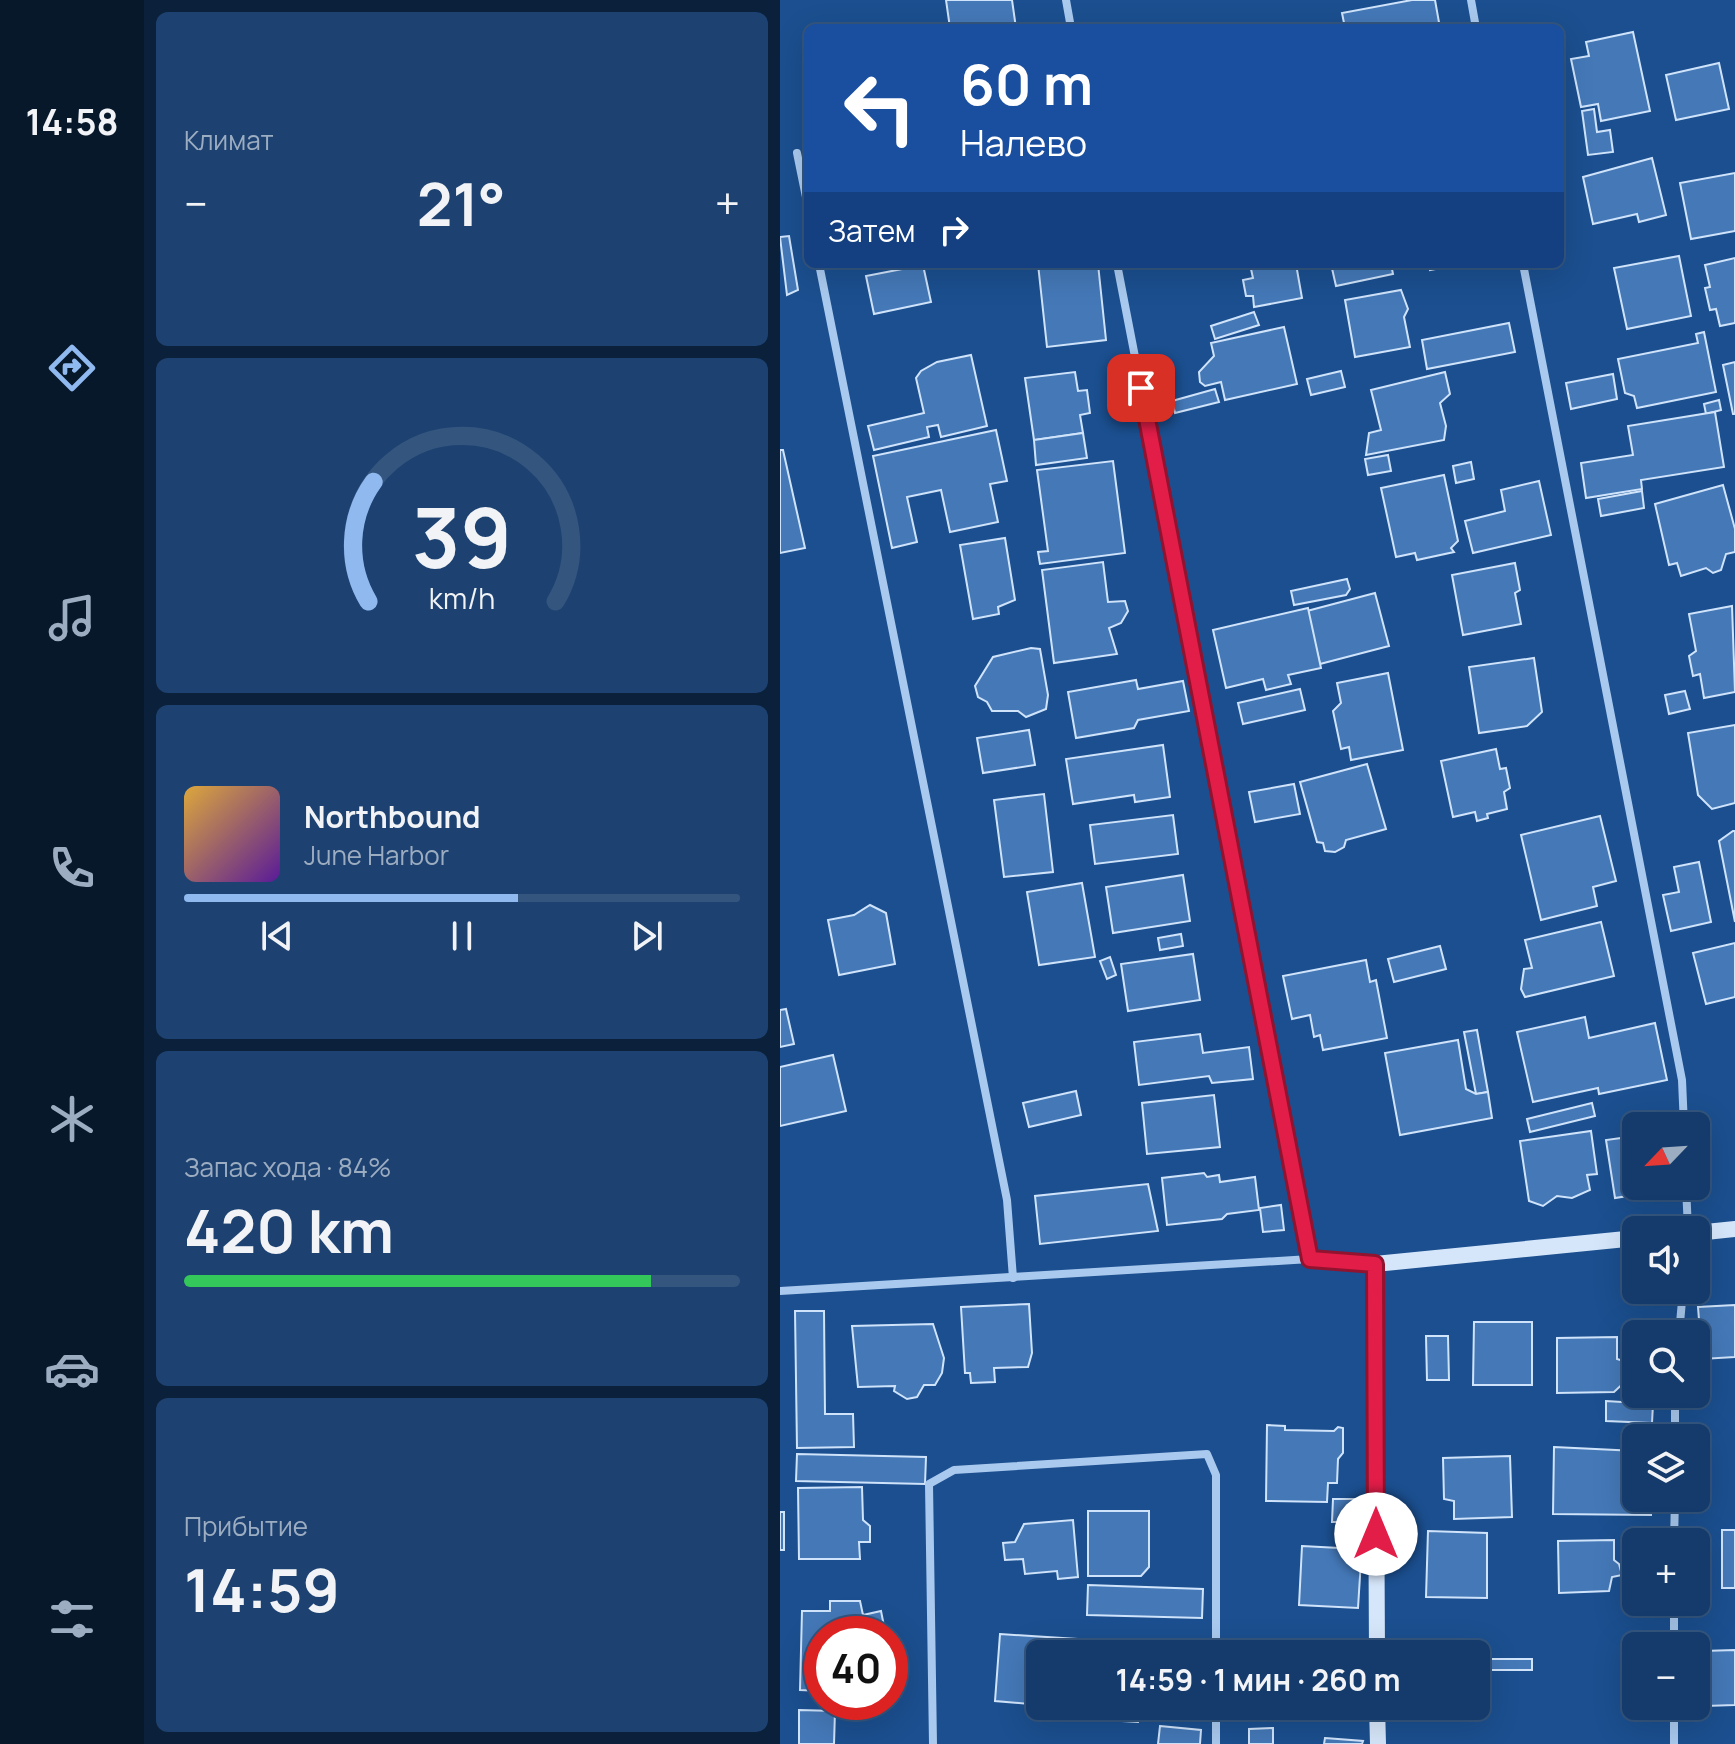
<!DOCTYPE html>
<html lang="ru">
<head>
<meta charset="utf-8">
<style>
  :root { --surface:#143b6b; --page:#1d4271; --text:#f1f3f6; --muted:#9dadc1; --line:#33557e; --accent:#90b9f0 }
  body { margin:0; font-family:Manrope,sans-serif; background:var(--page); color:var(--text); height:100vh; display:flex; flex-direction:column; font-size:30px; white-space:nowrap }
  * { box-sizing:border-box; margin:0 }
  p { font-size:26px; color:var(--muted) }
  .icon { flex:none; width:44px; height:44px; fill:none; stroke:currentColor; stroke-width:2; stroke-linecap:round; stroke-linejoin:round }
  .map { position:relative; flex:1; overflow:hidden }
  .side { display:flex; flex-direction:column; gap:12px; padding:12px; background:#0b203b; width:636px }
  .side>* { flex:none }
  .banner { position:absolute; left:24px; top:24px; width:760px; height:244px; border-radius:12px; box-shadow:0 8px 32px #0002,0 0 0 2px var(--line); background:#1a4fa0; color:#fff; overflow:hidden }
  .needle { width:52px; rotate:245deg }
  .buttons { position:absolute; left:842px; top:1112px; display:grid; gap:16px }
  .buttons a { display:grid; place-items:center; width:88px; height:88px; border-radius:12px; background:var(--surface); box-shadow:0 8px 32px #0002,0 0 0 2px var(--line); font-size:40px }
  .speed { position:absolute; left:24px; top:1616px; display:flex; gap:16px; font-size:40px; font-weight:700; text-align:center }
  .speed>* { display:grid; place-content:center; width:104px; height:104px; border-radius:50%; background:var(--surface); box-shadow:0 8px 32px #0002,0 0 0 2px var(--line); line-height:1 }
  .speed .limit { border:12px solid #d22; background:#fff; color:#111 }
  .pin { position:absolute; display:grid; place-items:center; width:68px; height:68px; color:#fff; margin:-34px; border-radius:16px; box-shadow:0 4px 12px #0006 }
  .me { position:absolute; width:88px; margin:-44px; rotate:0deg; stroke-linejoin:round; filter:drop-shadow(0 0 6px #0008) }
  .turn { display:flex; align-items:center; gap:28px; height:168px; padding:0 24px; font-size:36px }
  .turn .icon { width:104px; height:104px; stroke-width:2.5 }
  .turn b { display:block; font-size:56px; line-height:68px }
  .then { display:flex; align-items:center; height:76px; padding:0 24px; background:#0003; gap:16px; font-size:30px }
  .big { font-size:60px; font-weight:700; line-height:1.1 }
  .side .tile { flex:1; display:flex; flex-direction:column; justify-content:center; gap:12px; min-width:0; padding:0 28px; border-radius:12px; background:var(--page) }
  .side .dial { align-items:center; gap:0 }
  .dial svg { height:208px; overflow:visible; fill:none; stroke:var(--line); stroke-width:7; stroke-linecap:round; text-anchor:middle }
  .dial text { fill:var(--text); stroke:none }
  .song { display:flex; align-items:center; gap:24px }
  .cover { width:96px; height:96px; border-radius:12px; background:linear-gradient(135deg,hsl(40 70% 55%),hsl(270 70% 35%)) }
  .played { height:8px; border-radius:4px; background:linear-gradient(90deg,var(--accent) 60%,var(--line) 60%) }
  .keys { display:flex; justify-content:space-around; direction:ltr }
  .heat { display:flex; justify-content:space-between; align-items:center; font-size:44px; direction:ltr }
  .charge { height:12px; border-radius:6px; background:linear-gradient(90deg,#34c759 84%,var(--line) 0) }
  .trip { position:absolute; left:246px; top:1640px; width:464px; height:80px; border-radius:12px; background:var(--surface); box-shadow:0 8px 32px #0002,0 0 0 2px var(--line); font-weight:700; line-height:80px; text-align:center }
  main { display:flex; flex:1; min-height:0 }
  .tab-bar { display:flex; flex-direction:column; width:144px; justify-content:space-around; align-items:center; background:#08182b; color:var(--muted) }
  .tab-bar .icon { width:56px; height:56px }
  .tab-bar .on { color:var(--accent) }
  .tab-bar b { font-size:36px; color:var(--text) }
  .map>svg:first-child { display:block }
</style>
</head>
<body>
<main>
<nav class="tab-bar">
<b>14:58</b>
<svg class="icon on" aria-label="directions" viewBox="0 0 24 24"><path d="M12 3l9 9-9 9-9-9zM9 14v-3h6M13 9l2 2-2 2"/></svg>
<svg class="icon" aria-label="music" viewBox="0 0 24 24"><path d="M9 18V5l10-2v13"/><circle cx="6" cy="18" r="3"/><circle cx="16" cy="16" r="3"/></svg>
<svg class="icon" aria-label="phone" viewBox="0 0 24 24"><path d="M5 4h4l2 5-3 2q2 4 5 5l2-3 5 2v4C11 20 4 13 5 4z"/></svg>
<svg class="icon" aria-label="climate" viewBox="0 0 24 24"><path d="M12 3v18M4 7l16 10M4 17L20 7"/></svg>
<svg class="icon" aria-label="car" viewBox="0 0 24 24"><path d="M5 17H2v-5l4-1 3-4h7l3 4 3 1v5h-3M9 17h6M6 11h13"/><circle cx="7" cy="17" r="2"/><circle cx="17" cy="17" r="2"/></svg>
<svg class="icon" aria-label="filters" viewBox="0 0 24 24"><path d="M4 7h16M4 17h16"/><circle cx="9" cy="7" r="2"/><circle cx="15" cy="17" r="2"/></svg>
</nav>
<section class="side">
<div class="tile"><p>Климат</p>
<div class="heat"><a>−</a><b class="big">21°</b><a>+</a></div>
</div>
<div class="tile dial"><svg viewBox="0 0 100 80">
<path d="M14 69A42 42 0 1 1 86 69"/>
<path d="M14 69A42 42 0 0 1 16 23" stroke="#90b9f0"/>
<text x="50" y="56" font-size="32" font-weight="700">39</text>
<text x="50" y="72" font-size="11">km/h</text>
</svg></div>
<div class="tile">
<div class="song"><i class="cover"></i><div><b>Northbound</b><p>June Harbor</p></div></div>
<div class="played"></div>
<div class="keys"><svg class="icon" aria-label="previous" viewBox="0 0 24 24"><path d="M18 5L8 12l10 7zM5 5v14"/></svg><svg class="icon" aria-label="pause" viewBox="0 0 24 24"><path d="M8 5v14M16 5v14"/></svg><svg class="icon" aria-label="next" viewBox="0 0 24 24"><path d="M6 5l10 7-10 7zM19 5v14"/></svg></div>
</div>
<div class="tile"><p>Запас хода · 84%</p><b class="big">420 km</b><div class="charge"></div></div>
<div class="tile"><p>Прибытие</p><b class="big">14:59</b></div>
</section>
<div class="map">
<svg width="955" height="1744" viewBox="0 0 955 1744">
  <rect width="100%" height="100%" fill="#1b4f8f"/>
  <!-- building -->
  <g fill="#4478b7" stroke="#cfe3fa" stroke-width="2">
    <path d="M 166,0 L 232,0 L 236,28 L 170,28 Z"/>
    <path d="M 632,0 L 655,0 L 660,28 L 565,28 L 562,13 Z"/>
    <path d="M 853,32 L 870,111 L 821,121 L 818,104 L 801,107 L 791,59 L 809,56 L 806,42 Z"/>
    <path d="M 939,63 L 949,109 L 896,120 L 886,75 Z"/>
    <path d="M 814,109 L 817,132 L 830,130 L 833,152 L 808,155 L 802,111 Z"/>
    <path d="M 872,158 L 886,215 L 859,222 L 857,214 L 813,224 L 803,177 Z"/>
    <path d="M 955,173 L 955,231 L 911,239 L 900,183 Z"/>
    <path d="M 9,236 L 18,290 L 7,295 L 0,237 Z"/>
    <path d="M 899,256 L 911,316 L 847,329 L 834,268 Z"/>
    <path d="M 955,258 L 955,323 L 940,326 L 936,309 L 930,310 L 925,288 L 930,287 L 925,265 Z"/>
    <path d="M 258,264 L 318,264 L 326,340 L 267,347 Z"/>
    <path d="M 499,264 L 516,264 L 522,298 L 474,307 L 473,296 L 466,296 L 463,280 L 473,278 L 471,269 Z"/>
    <path d="M 551,264 L 611,264 L 613,274 L 556,286 Z"/>
    <path d="M 649,264 L 682,264 L 650,270 Z"/>
    <path d="M 143,265 L 151,302 L 94,314 L 86,276 Z"/>
    <path d="M 621,290 L 628,309 L 624,317 L 630,347 L 575,357 L 565,300 Z"/>
    <path d="M 474,312 L 479,325 L 435,339 L 431,326 Z"/>
    <path d="M 729,323 L 735,352 L 647,369 L 642,340 Z"/>
    <path d="M 504,327 L 517,384 L 445,400 L 441,382 L 425,386 L 420,382 L 419,372 L 434,356 L 431,343 Z"/>
    <path d="M 924,332 L 936,392 L 857,408 L 854,396 L 845,393 L 838,359 L 918,343 L 916,334 Z"/>
    <path d="M 191,355 L 207,426 L 161,437 L 158,425 L 147,427 L 149,437 L 94,450 L 88,426 L 144,413 L 136,378 L 141,371 L 157,362 Z"/>
    <path d="M 955,362 L 955,414 L 953,414 L 943,365 Z"/>
    <path d="M 561,371 L 565,387 L 531,395 L 527,379 Z"/>
    <path d="M 295,372 L 298,391 L 307,390 L 310,413 L 300,415 L 303,433 L 254,440 L 245,378 Z"/>
    <path d="M 665,372 L 670,394 L 660,403 L 666,426 L 664,440 L 586,455 L 589,433 L 601,430 L 591,390 Z"/>
    <path d="M 833,374 L 837,399 L 791,409 L 786,383 Z"/>
    <path d="M 435,389 L 439,402 L 395,413 L 392,401 Z"/>
    <path d="M 939,400 L 941,410 L 926,414 L 924,404 Z"/>
    <path d="M 935,412 L 944,467 L 861,480 L 862,489 L 806,498 L 801,463 L 853,455 L 848,426 Z"/>
    <path d="M 216,430 L 227,481 L 210,484 L 218,522 L 170,532 L 161,490 L 127,497 L 137,542 L 112,548 L 93,456 Z"/>
    <path d="M 303,433 L 307,458 L 256,465 L 254,440 Z"/>
    <path d="M 0,450 L 3,450 L 25,548 L 0,553 Z"/>
    <path d="M 608,455 L 611,471 L 588,475 L 585,459 Z"/>
    <path d="M 333,461 L 345,553 L 260,564 L 258,552 L 268,551 L 257,470 Z"/>
    <path d="M 691,462 L 694,479 L 676,483 L 673,466 Z"/>
    <path d="M 664,475 L 678,541 L 671,548 L 674,552 L 637,560 L 635,553 L 616,557 L 601,488 Z"/>
    <path d="M 759,481 L 771,535 L 693,553 L 685,521 L 725,511 L 721,490 Z"/>
    <path d="M 943,485 L 955,529 L 955,552 L 946,554 L 941,570 L 933,573 L 926,568 L 901,576 L 897,563 L 889,565 L 875,504 Z"/>
    <path d="M 862,491 L 864,508 L 821,516 L 818,499 Z"/>
    <path d="M 225,538 L 235,600 L 218,607 L 219,614 L 193,619 L 180,545 Z"/>
    <path d="M 323,562 L 328,602 L 345,601 L 348,611 L 341,623 L 329,628 L 337,654 L 274,663 L 262,570 Z"/>
    <path d="M 735,563 L 740,590 L 735,593 L 741,624 L 683,635 L 672,575 Z"/>
    <path d="M 567,579 L 570,589 L 566,595 L 514,605 L 511,591 Z"/>
    <path d="M 595,593 L 609,646 L 540,664 L 527,611 Z"/>
    <path d="M 952,606 L 955,692 L 924,698 L 920,674 L 913,676 L 909,656 L 916,651 L 909,614 Z"/>
    <path d="M 528,608 L 541,668 L 508,675 L 511,684 L 486,690 L 483,679 L 446,688 L 433,630 Z"/>
    <path d="M 251,648 L 260,649 L 268,695 L 266,709 L 246,717 L 238,711 L 212,711 L 207,702 L 198,697 L 195,686 L 213,657 Z"/>
    <path d="M 754,658 L 762,712 L 747,726 L 699,733 L 689,667 Z"/>
    <path d="M 608,673 L 623,750 L 571,760 L 569,747 L 561,749 L 553,711 L 561,703 L 557,683 Z"/>
    <path d="M 356,680 L 358,689 L 403,681 L 409,711 L 358,720 L 354,728 L 296,738 L 288,692 Z"/>
    <path d="M 520,689 L 525,710 L 463,724 L 458,703 Z"/>
    <path d="M 905,691 L 910,709 L 889,714 L 885,695 Z"/>
    <path d="M 955,725 L 955,803 L 932,809 L 918,795 L 908,733 Z"/>
    <path d="M 249,730 L 255,765 L 203,773 L 197,738 Z"/>
    <path d="M 383,745 L 390,797 L 355,802 L 354,795 L 293,804 L 286,759 Z"/>
    <path d="M 716,749 L 720,769 L 726,768 L 730,788 L 724,792 L 727,809 L 707,814 L 708,818 L 697,821 L 695,812 L 673,817 L 661,761 Z"/>
    <path d="M 587,764 L 606,829 L 566,840 L 564,847 L 555,852 L 545,851 L 543,843 L 537,842 L 520,782 Z"/>
    <path d="M 514,784 L 520,814 L 475,822 L 469,792 Z"/>
    <path d="M 264,794 L 273,872 L 224,877 L 214,800 Z"/>
    <path d="M 393,815 L 398,854 L 315,864 L 310,825 Z"/>
    <path d="M 820,816 L 836,881 L 813,887 L 817,906 L 761,920 L 741,835 Z"/>
    <path d="M 953,831 L 955,831 L 955,922 L 939,841 Z"/>
    <path d="M 919,862 L 931,922 L 891,931 L 883,895 L 899,892 L 894,867 Z"/>
    <path d="M 403,875 L 410,921 L 333,933 L 326,887 Z"/>
    <path d="M 302,883 L 315,957 L 259,965 L 247,892 Z"/>
    <path d="M 90,905 L 106,913 L 115,964 L 59,975 L 48,920 L 74,915 Z"/>
    <path d="M 821,922 L 834,976 L 745,997 L 741,989 L 744,969 L 752,968 L 745,940 Z"/>
    <path d="M 401,934 L 403,946 L 380,950 L 378,938 Z"/>
    <path d="M 955,943 L 955,997 L 926,1004 L 913,953 Z"/>
    <path d="M 660,946 L 666,969 L 614,982 L 608,959 Z"/>
    <path d="M 413,954 L 420,1000 L 348,1011 L 341,964 Z"/>
    <path d="M 330,957 L 336,975 L 327,979 L 320,961 Z"/>
    <path d="M 586,960 L 590,982 L 596,980 L 607,1038 L 543,1050 L 540,1035 L 534,1037 L 530,1015 L 512,1019 L 503,976 Z"/>
    <path d="M 6,1009 L 14,1044 L 0,1047 L 0,1010 Z"/>
    <path d="M 805,1017 L 809,1038 L 875,1023 L 887,1080 L 819,1094 L 818,1088 L 753,1102 L 737,1032 Z"/>
    <path d="M 697,1030 L 708,1092 L 696,1094 L 684,1032 Z"/>
    <path d="M 420,1034 L 423,1053 L 469,1047 L 473,1079 L 432,1083 L 429,1076 L 359,1085 L 354,1042 Z"/>
    <path d="M 678,1040 L 686,1089 L 696,1094 L 708,1092 L 712,1118 L 620,1135 L 605,1053 Z"/>
    <path d="M 53,1055 L 66,1111 L 0,1126 L 0,1067 Z"/>
    <path d="M 296,1091 L 301,1115 L 249,1127 L 243,1103 Z"/>
    <path d="M 434,1095 L 440,1147 L 367,1154 L 362,1103 Z"/>
    <path d="M 812,1103 L 815,1116 L 750,1132 L 747,1119 Z"/>
    <path d="M 811,1131 L 817,1174 L 807,1175 L 810,1190 L 792,1198 L 777,1196 L 763,1206 L 749,1201 L 740,1141 Z"/>
    <path d="M 856,1136 L 856,1186 L 890,1186 L 891,1189 L 835,1198 L 826,1140 Z"/>
    <path d="M 424,1173 L 427,1177 L 439,1175 L 440,1182 L 475,1177 L 479,1210 L 447,1214 L 442,1219 L 387,1225 L 382,1178 Z"/>
    <path d="M 368,1184 L 378,1231 L 260,1244 L 255,1196 Z"/>
    <path d="M 501,1205 L 504,1230 L 483,1232 L 480,1208 Z"/>
    <path d="M 249,1304 L 252,1353 L 248,1367 L 214,1368 L 215,1382 L 191,1383 L 190,1373 L 185,1373 L 181,1307 Z"/>
    <path d="M 955,1305 L 955,1357 L 922,1359 L 918,1307 Z"/>
    <path d="M 15,1311 L 44,1311 L 45,1414 L 73,1414 L 74,1447 L 17,1448 Z"/>
    <path d="M 694,1322 L 752,1322 L 752,1385 L 693,1385 Z"/>
    <path d="M 153,1324 L 164,1358 L 162,1373 L 155,1385 L 144,1385 L 137,1397 L 127,1399 L 114,1391 L 115,1386 L 78,1387 L 72,1326 Z"/>
    <path d="M 646,1336 L 668,1336 L 669,1380 L 647,1380 Z"/>
    <path d="M 837,1337 L 837,1359 L 847,1362 L 852,1370 L 849,1378 L 834,1392 L 777,1393 L 777,1338 Z"/>
    <path d="M 826,1401 L 873,1404 L 872,1423 L 826,1421 Z"/>
    <path d="M 487,1425 L 505,1426 L 505,1430 L 554,1431 L 558,1427 L 563,1428 L 563,1453 L 558,1459 L 557,1483 L 548,1483 L 547,1502 L 486,1501 Z"/>
    <path d="M 774,1447 L 856,1451 L 856,1498 L 871,1498 L 871,1515 L 773,1514 Z"/>
    <path d="M 17,1454 L 146,1457 L 145,1484 L 16,1481 Z"/>
    <path d="M 730,1456 L 732,1517 L 674,1519 L 674,1501 L 664,1499 L 663,1458 Z"/>
    <path d="M 82,1487 L 83,1520 L 90,1526 L 90,1542 L 79,1542 L 80,1559 L 19,1559 L 18,1488 Z"/>
    <path d="M 553,1499 L 582,1499 L 582,1522 L 552,1522 Z"/>
    <path d="M 308,1511 L 369,1511 L 369,1567 L 361,1576 L 308,1576 Z"/>
    <rect x="0" y="1512" width="4" height="38"/>
    <path d="M 293,1520 L 298,1577 L 278,1579 L 277,1571 L 245,1574 L 243,1559 L 225,1560 L 223,1543 L 235,1542 L 244,1524 Z"/>
    <path d="M 567,1527 L 585,1529 L 584,1540 L 566,1538 Z"/>
    <rect x="942" y="1530" width="13" height="58"/>
    <path d="M 648,1531 L 707,1533 L 707,1598 L 646,1597 Z"/>
    <path d="M 834,1540 L 834,1560 L 839,1564 L 842,1575 L 832,1577 L 829,1591 L 779,1593 L 778,1541 Z"/>
    <path d="M 522,1546 L 578,1549 L 581,1560 L 578,1608 L 519,1605 Z"/>
    <path d="M 308,1585 L 423,1589 L 422,1618 L 307,1615 Z"/>
    <path d="M 50,1601 L 80,1601 L 83,1615 L 101,1611 L 105,1631 L 112,1631 L 111,1658 L 110,1634 L 42,1634 L 42,1691 L 20,1690 L 22,1611 L 50,1611 Z"/>
    <path d="M 220,1634 L 297,1639 L 295,1654 L 260,1654 L 260,1705 L 215,1701 Z"/>
    <path d="M 370,1647 L 370,1654 L 316,1654 L 320,1650 Z"/>
    <path d="M 955,1650 L 955,1705 L 925,1706 L 923,1651 Z"/>
    <path d="M 701,1659 L 752,1659 L 752,1670 L 698,1670 Z"/>
    <path d="M 309,1706 L 359,1706 L 358,1722 L 308,1719 Z"/>
    <path d="M 19,1710 L 55,1711 L 54,1744 L 19,1744 Z"/>
    <path d="M 380,1726 L 421,1730 L 420,1744 L 378,1744 Z"/>
    <path d="M 493,1728 L 493,1744 L 469,1744 L 469,1729 Z"/>
    <path d="M 545,1738 L 583,1741 L 582,1744 L 544,1744 Z"/>
  </g>
  <g fill="none" stroke-linecap="round" stroke-linejoin="round">
    <!-- street -->
    <g stroke="#a9c9ee" stroke-width="8">
      <path d="M 286,0 L 291,28"/>
      <path d="M 691,0 L 696,28"/>
      <path d="M 17,153 L 28,207"/>
      <path d="M 39,264 L 227,1200 L 233,1278"/>
      <path d="M 337,264 L 530,1259"/>
      <path d="M 743,264 L 902,1080 L 904,1126"/>
      <path d="M 906,1186 L 908,1230"/>
      <path d="M 0,1291 L 530,1259 L 594,1264"/>
      <path d="M 899,1334 L 903,1290"/>
      <path d="M 895,1438 L 895,1394"/>
      <path d="M 894,1542 L 895,1498"/>
      <path d="M 894,1646 L 894,1602"/>
      <path d="M 153,1744 L 149,1484 L 174,1470 L 427,1454 L 436,1475 L 436,1654"/>
      <path d="M 436,1744 L 436,1706"/>
      <path d="M 894,1744 L 894,1706"/>
    </g>
    <!-- secondary -->
    <g stroke="#d6e6fa" stroke-width="16">
      <path d="M 916,1233 L 955,1229"/>
      <path d="M 597,1654 L 595,1264 L 856,1238"/>
      <path d="M 597,1706 L 598,1744"/>
    </g>
  </g>
  <g fill="none" stroke-linecap="round" stroke-linejoin="round">
    <defs>
      <path id="route" d="M 361,388 L 530,1259 L 595,1264 L 596,1534"/>
    </defs>
    <!-- route casing -->
    <use href="#route" stroke="#92132f" stroke-width="20"/>
    <!-- route -->
    <use href="#route" stroke="#e11d48" stroke-width="14"/>
  </g>
</svg>
<div class="buttons">
<a><svg class="needle" viewBox="-14 -14 28 28"><path d="M0-13l5 13h-10z" fill="#e53935"/><path d="M0 13l5-13h-10z" fill="#9dadc1"/></svg></a>
<a><svg class="icon" aria-label="sound" viewBox="0 0 24 24"><path d="M4 9h4l5-4v14l-5-4H4zM17 9q2 3 0 6"/></svg></a>
<a><svg class="icon" aria-label="search" viewBox="0 0 24 24"><circle cx="10" cy="10" r="6"/><path d="M15 15l6 6"/></svg></a>
<a><svg class="icon" aria-label="layers" viewBox="0 0 24 24"><path d="M12 4l9 5-9 5-9-5zM3 14l9 5 9-5"/></svg></a>
<a>+</a>
<a>−</a>
</div>
<div class="speed"><div class="limit">40</div></div>
<div class="pin" style="left:361px;top:388px;background:#d93025"><svg class="icon" aria-label="arrive" viewBox="0 0 24 24"><path d="M6 21V4h12l-3 4 3 4H6"/></svg></div>
<svg class="me" style="left:596px;top:1534px" viewBox="-20 -20 40 40"><circle r="19" fill="#fff"/><path d="M0-13L10 11 0 6-10 11z" fill="#e11d48"/></svg>
<div class="trip">14:59 · 1 мин · 260 m</div>
<div class="banner">
<div class="turn"><svg class="icon" aria-label="left" viewBox="0 0 24 24"><path d="M17 20v-9H6M10 6l-5 5 5 5"/></svg><div><b>60 m</b>Налево</div></div>
<div class="then">Затем<svg class="icon" aria-label="right" viewBox="0 0 24 24"><path d="M7 20v-9h11M14 6l5 5-5 5"/></svg></div>
</div>
</div>
</main>
</body>
</html>
